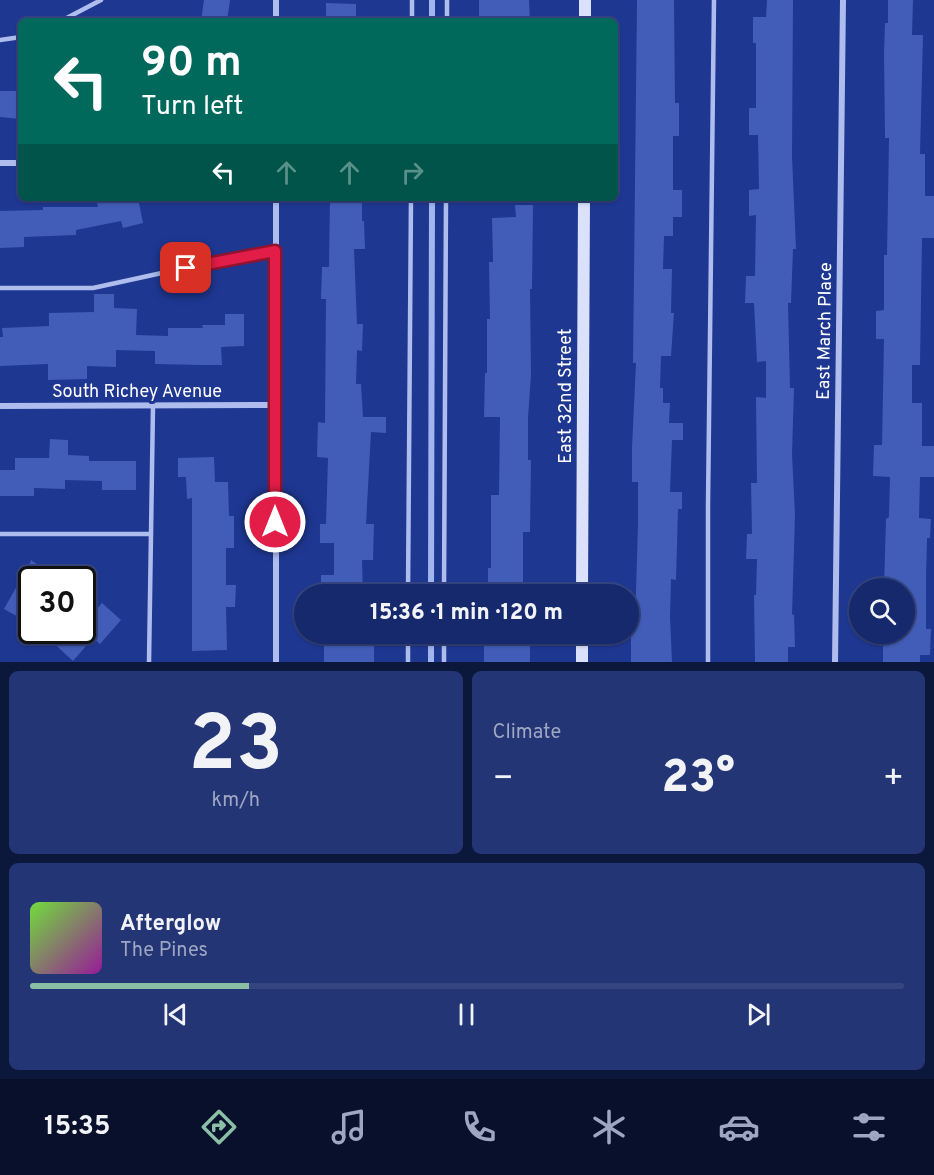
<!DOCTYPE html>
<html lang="en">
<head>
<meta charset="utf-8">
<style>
  :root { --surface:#16296d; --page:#233575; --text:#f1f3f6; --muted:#9ea6c2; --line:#354580; --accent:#8abfa5 }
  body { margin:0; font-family:Overpass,sans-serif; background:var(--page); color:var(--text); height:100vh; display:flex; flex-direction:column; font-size:22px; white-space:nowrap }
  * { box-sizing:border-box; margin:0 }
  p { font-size:20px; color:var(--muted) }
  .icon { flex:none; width:33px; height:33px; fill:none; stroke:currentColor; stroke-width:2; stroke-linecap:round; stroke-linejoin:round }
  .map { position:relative; height:662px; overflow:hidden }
  .sheet { display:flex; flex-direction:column; gap:9px; padding:9px; background:#0c173c; flex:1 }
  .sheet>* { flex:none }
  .top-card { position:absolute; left:18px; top:18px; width:600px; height:183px; border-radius:9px; box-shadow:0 2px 4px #0004,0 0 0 2px var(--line); background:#00695c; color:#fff; overflow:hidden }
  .controls { position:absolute; left:849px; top:578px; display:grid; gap:12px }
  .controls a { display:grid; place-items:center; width:66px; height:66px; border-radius:50%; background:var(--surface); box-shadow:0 2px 4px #0004,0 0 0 2px var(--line); font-size:30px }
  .speed { position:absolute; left:18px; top:566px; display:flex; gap:12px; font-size:30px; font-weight:700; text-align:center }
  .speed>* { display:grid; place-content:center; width:78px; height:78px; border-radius:50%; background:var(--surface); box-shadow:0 2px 4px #0004,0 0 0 2px var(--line); line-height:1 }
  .speed .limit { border:3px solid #111; border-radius:9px; background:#fff; color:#111 }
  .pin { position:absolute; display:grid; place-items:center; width:51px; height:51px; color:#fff; margin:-26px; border-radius:12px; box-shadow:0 3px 9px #0006 }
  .me { position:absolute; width:66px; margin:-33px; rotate:0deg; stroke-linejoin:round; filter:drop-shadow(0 0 4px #0008) }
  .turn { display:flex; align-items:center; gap:21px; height:126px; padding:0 24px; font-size:27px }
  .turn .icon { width:78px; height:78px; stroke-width:2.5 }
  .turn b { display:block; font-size:42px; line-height:51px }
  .lanes { display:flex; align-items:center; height:57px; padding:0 24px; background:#0003; justify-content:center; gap:30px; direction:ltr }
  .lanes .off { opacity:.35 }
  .big { font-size:45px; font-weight:800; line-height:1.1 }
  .sheet .tile { flex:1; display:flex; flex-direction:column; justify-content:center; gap:9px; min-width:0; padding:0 21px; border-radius:9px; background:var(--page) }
  .sheet .dial { align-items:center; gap:0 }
  .dial b { font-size:78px; line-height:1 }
  .song { display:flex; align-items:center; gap:18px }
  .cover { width:72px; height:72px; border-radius:9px; background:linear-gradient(135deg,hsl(100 70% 55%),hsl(300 70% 35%)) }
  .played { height:6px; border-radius:3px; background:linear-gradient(90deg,var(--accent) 25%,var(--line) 25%) }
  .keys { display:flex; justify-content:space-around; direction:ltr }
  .heat { display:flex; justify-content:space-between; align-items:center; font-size:33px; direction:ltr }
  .sheet .tiles { flex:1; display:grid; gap:9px; grid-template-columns:1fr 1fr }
  .tile:last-child { grid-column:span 2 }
  .trip { position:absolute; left:294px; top:584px; width:345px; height:60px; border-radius:30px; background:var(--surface); box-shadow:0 2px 4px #0004,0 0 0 2px var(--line); font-weight:800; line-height:60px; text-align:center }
  .menu { display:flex; height:96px; justify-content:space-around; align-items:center; background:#09102c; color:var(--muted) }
  .menu .icon { width:42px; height:42px }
  .menu .current { color:var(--accent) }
  .menu b { font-size:27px; color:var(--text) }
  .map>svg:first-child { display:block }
</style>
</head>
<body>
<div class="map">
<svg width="934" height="662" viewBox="0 0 934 662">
  <rect width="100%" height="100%" fill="#1e3791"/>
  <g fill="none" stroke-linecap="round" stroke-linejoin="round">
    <!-- stream -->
    <g stroke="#a1b5ef" stroke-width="6">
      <path d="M 432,21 L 432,0"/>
      <path d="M 431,594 L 432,198"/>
      <path d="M 431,662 L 431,633"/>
    </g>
  </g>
  <!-- building -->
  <g fill="#425db7">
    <path d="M 204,0 L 230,0 L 227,21 L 201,21 Z"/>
    <path d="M 479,0 L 529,0 L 530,21 L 479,21 Z"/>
    <path d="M 637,0 L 674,0 L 675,103 L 679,103 L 679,136 L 673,136 L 673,190 L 682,190 L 682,217 L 673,217 L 673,236 L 664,236 L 663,269 L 672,269 L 671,313 L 674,313 L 671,356 L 661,356 L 660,388 L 663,388 L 663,403 L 670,403 L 669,423 L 683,423 L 683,440 L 672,440 L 670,492 L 682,492 L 682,509 L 678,509 L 676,580 L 671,579 L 670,617 L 672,662 L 631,662 L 631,625 L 635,625 L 638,524 L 638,482 L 632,482 L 632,447 L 636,363 L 633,363 Z"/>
    <path d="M 767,0 L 793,0 L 792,156 L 796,249 L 793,249 L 791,303 L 788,303 L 790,388 L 794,388 L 792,454 L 795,515 L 792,615 L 794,614 L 795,647 L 788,647 L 788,662 L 755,662 L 754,595 L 756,595 L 757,559 L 746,559 L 747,534 L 752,534 L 751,483 L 757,483 L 756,397 L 766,398 L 766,361 L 757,362 L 754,303 L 745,303 L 746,276 L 755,276 L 756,215 L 749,216 L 749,190 L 759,189 L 758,135 L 749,135 L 749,108 L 756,108 L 756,43 L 753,43 L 753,17 L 766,17 Z"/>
    <path d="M 888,0 L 913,0 L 912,35 L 923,35 L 920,154 L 925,154 L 925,196 L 934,196 L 934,238 L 922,238 L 920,365 L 912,365 L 912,403 L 922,403 L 922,446 L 934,446 L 934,477 L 920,477 L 919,518 L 931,519 L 930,538 L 927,538 L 926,577 L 926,629 L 931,629 L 930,655 L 920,655 L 920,662 L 883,662 L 883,633 L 904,633 L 904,588 L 884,588 L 886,519 L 889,517 L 890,477 L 873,476 L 874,445 L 882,445 L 884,339 L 876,339 L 876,311 L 884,310 L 884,255 L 887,255 L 889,138 L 885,138 L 884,53 L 885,23 L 888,23 Z"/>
    <path d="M 326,3 L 356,4 L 356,21 L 326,21 Z"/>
    <path d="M 0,91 L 21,91 L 21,119 L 0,117 Z"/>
    <path d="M 96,198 L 138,198 L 143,223 L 123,228 L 121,221 L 76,230 L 76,235 L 24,237 L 24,247 L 0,248 L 0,211 L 43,210 L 43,207 L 98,207 Z"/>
    <path d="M 330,198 L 362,198 L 362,221 L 364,221 L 365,249 L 354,249 L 357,324 L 363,324 L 362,351 L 357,350 L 356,384 L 361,384 L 363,417 L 386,417 L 386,433 L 371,432 L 366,524 L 374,524 L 373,560 L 362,560 L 363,594 L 321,594 L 321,575 L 334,575 L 334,543 L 320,543 L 320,524 L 326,524 L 328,458 L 317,457 L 318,422 L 325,423 L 326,299 L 321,299 L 322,267 L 329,267 Z"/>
    <path d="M 515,205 L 533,205 L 532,289 L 530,289 L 531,375 L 528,418 L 528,460 L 531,460 L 530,532 L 523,532 L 523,584 L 488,583 L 488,568 L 491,568 L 491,495 L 499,495 L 500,417 L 484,417 L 485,373 L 487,373 L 487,319 L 490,319 L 489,262 L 493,262 L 492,218 L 516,217 Z"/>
    <path d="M 94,294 L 114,294 L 114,308 L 137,309 L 136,335 L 168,336 L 168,328 L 203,328 L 202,325 L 225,325 L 225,314 L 244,314 L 244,346 L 221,347 L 222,365 L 203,365 L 155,364 L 155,351 L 116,350 L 116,367 L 87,366 L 87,379 L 48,380 L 48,364 L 0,366 L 0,337 L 3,337 L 2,328 L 49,326 L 49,313 L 94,312 Z"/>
    <path d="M 50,439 L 68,440 L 68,455 L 89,456 L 89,461 L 136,461 L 136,490 L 102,490 L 102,481 L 65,480 L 65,489 L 34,488 L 34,496 L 0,496 L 0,470 L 15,470 L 15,458 L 49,458 Z"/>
    <path d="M 214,457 L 215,482 L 228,482 L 229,516 L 234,516 L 234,548 L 226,548 L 226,585 L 236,585 L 235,607 L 226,607 L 227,650 L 192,651 L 192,498 L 187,499 L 186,477 L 178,477 L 178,458 Z"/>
    <path d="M 32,559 L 32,561 L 63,579 L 32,579 L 32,601 L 22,619 L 4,609 Z"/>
    <path d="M 102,603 L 121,620 L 100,644 L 93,638 L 73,661 L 49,639 L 57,630 L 82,630 L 82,626 Z"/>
    <path d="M 374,633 L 374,662 L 324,662 L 324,635 Z"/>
    <rect x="484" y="633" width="46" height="29"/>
  </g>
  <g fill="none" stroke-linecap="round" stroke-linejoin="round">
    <!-- lane -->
    <g stroke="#aebdee" stroke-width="4.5">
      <path d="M 61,21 L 101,0"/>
      <path d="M 412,21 L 412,0"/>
      <path d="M 447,21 L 447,0"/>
      <path d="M 0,40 L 21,37"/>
      <path d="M 0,288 L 93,288 L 226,259 L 275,251"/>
      <path d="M 0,534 L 151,534"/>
      <path d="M 408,594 L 411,198"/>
      <path d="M 444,594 L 446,198"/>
      <path d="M 149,662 L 153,406"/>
      <path d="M 408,662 L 408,633"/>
      <path d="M 444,662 L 444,633"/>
      <path d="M 708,662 L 708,505 L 714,0"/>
    </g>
    <!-- street -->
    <g stroke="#aebdee" stroke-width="6">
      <path d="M 276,0 L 276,21"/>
      <path d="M 0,163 L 21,163"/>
      <path d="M 0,406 L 275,405"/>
      <path d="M 276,662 L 276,198"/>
      <path d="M 835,662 L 843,0"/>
    </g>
    <!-- secondary -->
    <g stroke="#dbe1fa" stroke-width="12">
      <path d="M 585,21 L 585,0"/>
      <path d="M 582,594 L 584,198"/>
      <path d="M 582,662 L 582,633"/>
    </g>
  </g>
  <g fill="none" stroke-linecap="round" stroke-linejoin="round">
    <defs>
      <path id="route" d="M 186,268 L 275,251 L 275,522"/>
    </defs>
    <!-- route casing -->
    <use href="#route" stroke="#92132f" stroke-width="15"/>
    <!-- route -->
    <use href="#route" stroke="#e11d48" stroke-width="10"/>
  </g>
  <g text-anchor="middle" stroke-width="6" stroke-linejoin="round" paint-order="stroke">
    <!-- street labels -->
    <g font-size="18" fill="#fff" stroke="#1e3791">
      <text transform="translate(824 331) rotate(-89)" y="6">East March Place</text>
      <text x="137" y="397">South Richey Avenue</text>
      <text transform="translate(565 396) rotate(-90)" y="6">East 32nd Street</text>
    </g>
  </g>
</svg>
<div class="controls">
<a><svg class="icon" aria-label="search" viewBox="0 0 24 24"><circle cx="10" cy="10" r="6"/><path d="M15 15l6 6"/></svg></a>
</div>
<div class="speed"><div class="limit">30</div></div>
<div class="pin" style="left:186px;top:268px;background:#d93025"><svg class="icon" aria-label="arrive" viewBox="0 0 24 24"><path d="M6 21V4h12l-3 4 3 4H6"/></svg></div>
<svg class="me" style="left:275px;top:522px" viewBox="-20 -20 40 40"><circle r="17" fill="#e11d48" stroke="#fff" stroke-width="3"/><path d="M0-11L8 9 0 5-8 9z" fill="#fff"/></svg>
<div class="trip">15:36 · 1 min · 120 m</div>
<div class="top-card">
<div class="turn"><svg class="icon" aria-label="left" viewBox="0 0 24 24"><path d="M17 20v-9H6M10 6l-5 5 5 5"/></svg><div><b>90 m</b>Turn left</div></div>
<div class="lanes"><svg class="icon" aria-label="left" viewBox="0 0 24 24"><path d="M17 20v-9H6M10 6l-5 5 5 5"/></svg><svg class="icon off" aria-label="ahead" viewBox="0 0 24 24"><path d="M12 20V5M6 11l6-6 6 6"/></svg><svg class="icon off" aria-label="ahead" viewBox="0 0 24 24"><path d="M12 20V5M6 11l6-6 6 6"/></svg><svg class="icon off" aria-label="right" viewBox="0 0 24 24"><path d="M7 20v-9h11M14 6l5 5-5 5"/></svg></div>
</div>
</div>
<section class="sheet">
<div class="tiles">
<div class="tile dial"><b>23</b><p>km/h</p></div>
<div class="tile"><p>Climate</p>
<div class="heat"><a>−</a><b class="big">23°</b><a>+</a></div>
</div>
<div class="tile">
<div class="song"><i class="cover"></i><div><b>Afterglow</b><p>The Pines</p></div></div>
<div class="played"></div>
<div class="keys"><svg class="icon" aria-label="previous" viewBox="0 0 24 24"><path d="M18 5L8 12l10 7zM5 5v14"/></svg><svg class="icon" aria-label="pause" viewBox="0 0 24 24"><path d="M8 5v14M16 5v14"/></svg><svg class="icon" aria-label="next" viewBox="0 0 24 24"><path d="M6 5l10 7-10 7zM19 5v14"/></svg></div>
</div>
</div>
</section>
<nav class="menu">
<b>15:35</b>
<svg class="icon current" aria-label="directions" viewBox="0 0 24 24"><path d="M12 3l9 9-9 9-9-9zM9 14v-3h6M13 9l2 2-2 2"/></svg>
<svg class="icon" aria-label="music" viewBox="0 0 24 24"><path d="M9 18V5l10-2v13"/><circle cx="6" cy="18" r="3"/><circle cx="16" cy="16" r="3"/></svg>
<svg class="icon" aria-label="phone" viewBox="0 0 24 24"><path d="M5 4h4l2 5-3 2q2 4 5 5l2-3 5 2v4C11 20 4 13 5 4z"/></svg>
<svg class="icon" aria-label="climate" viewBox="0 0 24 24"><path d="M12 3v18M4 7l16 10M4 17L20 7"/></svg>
<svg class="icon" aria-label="car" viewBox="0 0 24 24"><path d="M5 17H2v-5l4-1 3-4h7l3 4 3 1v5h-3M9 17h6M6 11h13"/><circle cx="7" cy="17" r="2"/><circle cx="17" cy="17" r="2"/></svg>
<svg class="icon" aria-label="filters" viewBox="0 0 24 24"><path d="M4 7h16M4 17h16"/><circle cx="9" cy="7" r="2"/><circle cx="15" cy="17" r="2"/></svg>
</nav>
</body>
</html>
